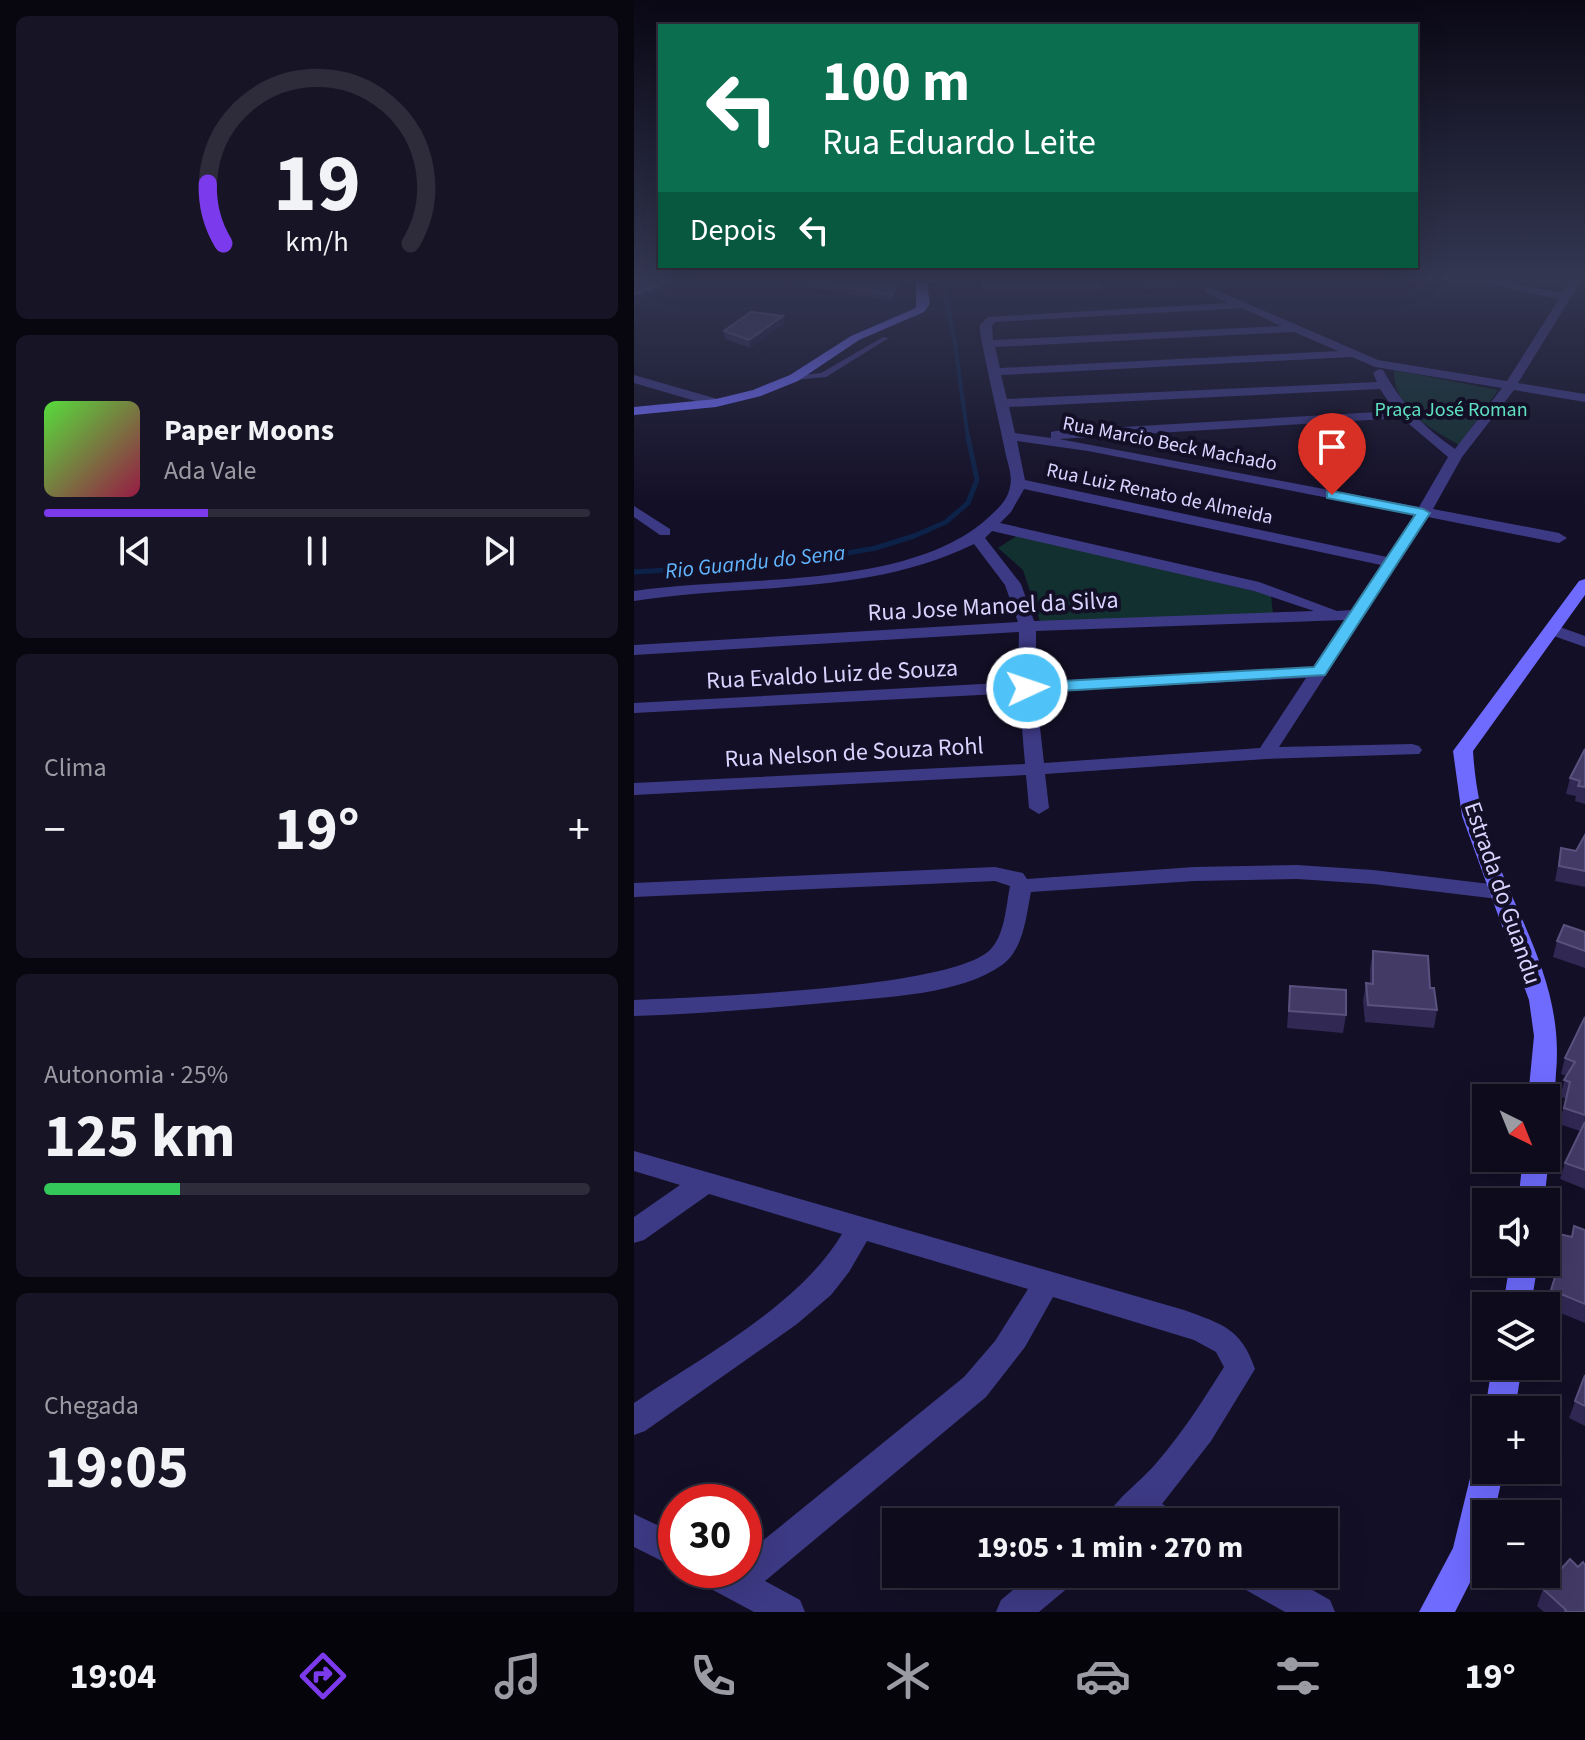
<!DOCTYPE html>
<html lang="pt">
<head>
<meta charset="utf-8">
<style>
  :root { --surface:#0e0b1c; --page:#171425; --text:#f1f3f6; --muted:#9b9ba3; --line:#2e2b3b; --accent:#7c3aed }
  body { margin:0; font-family:"Source Sans 3",sans-serif; background:var(--page); color:var(--text); height:100vh; display:flex; flex-direction:column; font-size:30px; white-space:nowrap }
  * { box-sizing:border-box; margin:0 }
  p { font-size:26px; color:var(--muted) }
  .icon { flex:none; width:44px; height:44px; fill:none; stroke:currentColor; stroke-width:2; stroke-linecap:round; stroke-linejoin:round }
  .map { position:relative; flex:1; overflow:hidden }
  .side { display:flex; flex-direction:column; gap:16px; padding:16px; background:#08060f; width:634px }
  .side>* { flex:none }
  .banner { position:absolute; left:24px; top:24px; width:760px; height:244px; border-radius:0px; box-shadow:0 8px 32px #0002,0 0 0 2px var(--line); background:#0b6e4f; color:#fff; overflow:hidden }
  .needle { width:52px; rotate:137deg }
  .buttons { position:absolute; left:838px; top:1084px; display:grid; gap:16px }
  .buttons a { display:grid; place-items:center; width:88px; height:88px; border-radius:0px; background:var(--surface); box-shadow:0 8px 32px #0002,0 0 0 2px var(--line); font-size:40px }
  .speed { position:absolute; left:24px; top:1484px; display:flex; gap:16px; font-size:40px; font-weight:700; text-align:center }
  .speed>* { display:grid; place-content:center; width:104px; height:104px; border-radius:50%; background:var(--surface); box-shadow:0 8px 32px #0002,0 0 0 2px var(--line); line-height:1 }
  .speed .limit { border:12px solid #d22; background:#fff; color:#111 }
  .pin { position:absolute; display:grid; place-items:center; width:68px; height:68px; color:#fff; margin:-82px -34px; border-radius:50% 50% 50% 0; rotate:-45deg; box-shadow:0 0 8px #0007 }
  .pin .icon { rotate:45deg }
  .me { position:absolute; width:88px; margin:-44px; rotate:87deg; stroke-linejoin:round; filter:drop-shadow(0 0 6px #0008) }
  .turn { display:flex; align-items:center; gap:28px; height:168px; padding:0 32px; font-size:36px }
  .turn .icon { width:104px; height:104px; stroke-width:2.5 }
  .turn b { display:block; font-size:56px; line-height:68px }
  .then { display:flex; align-items:center; height:76px; padding:0 32px; background:#0003; gap:16px; font-size:30px }
  .big { font-size:60px; font-weight:700; line-height:1.1 }
  .side .widget { flex:1; display:flex; flex-direction:column; justify-content:center; gap:12px; min-width:0; padding:0 28px; border-radius:12px; background:var(--page) }
  .side .dial { align-items:center; gap:0 }
  .dial svg { height:208px; overflow:visible; fill:none; stroke:var(--line); stroke-width:7; stroke-linecap:round; text-anchor:middle }
  .dial text { fill:var(--text); stroke:none }
  .song { display:flex; align-items:center; gap:24px }
  .cover { width:96px; height:96px; border-radius:12px; background:linear-gradient(135deg,hsl(110 70% 55%),hsl(340 70% 35%)) }
  .played { height:8px; border-radius:4px; background:linear-gradient(90deg,var(--accent) 30%,var(--line) 30%) }
  .keys { display:flex; justify-content:space-around; direction:ltr }
  .heat { display:flex; justify-content:space-between; align-items:center; font-size:44px; direction:ltr }
  .charge { height:12px; border-radius:6px; background:linear-gradient(90deg,#34c759 25%,var(--line) 0) }
  .trip { position:absolute; left:248px; top:1508px; width:456px; height:80px; border-radius:0px; background:var(--surface); box-shadow:0 8px 32px #0002,0 0 0 2px var(--line); font-weight:700; line-height:80px; text-align:center }
  .tab-bar { display:flex; height:128px; justify-content:space-around; align-items:center; background:#06040b; color:var(--muted) }
  .tab-bar .icon { width:56px; height:56px }
  .tab-bar .active { color:var(--accent) }
  .tab-bar b { font-size:36px; color:var(--text) }
  main { display:flex; flex:1; min-height:0 }
  .map>svg:first-child { display:block }
</style>
</head>
<body>
<main>
<section class="side">
<div class="widget dial"><svg viewBox="0 0 100 80">
<path d="M14 69A42 42 0 1 1 86 69"/>
<path d="M14 69A42 42 0 0 1 8 46" stroke="#7c3aed"/>
<text x="50" y="56" font-size="32" font-weight="700">19</text>
<text x="50" y="72" font-size="11">km/h</text>
</svg></div>
<div class="widget">
<div class="song"><i class="cover"></i><div><b>Paper Moons</b><p>Ada Vale</p></div></div>
<div class="played"></div>
<div class="keys"><svg class="icon" aria-label="previous" viewBox="0 0 24 24"><path d="M18 5L8 12l10 7zM5 5v14"/></svg><svg class="icon" aria-label="pause" viewBox="0 0 24 24"><path d="M8 5v14M16 5v14"/></svg><svg class="icon" aria-label="next" viewBox="0 0 24 24"><path d="M6 5l10 7-10 7zM19 5v14"/></svg></div>
</div>
<div class="widget"><p>Clima</p>
<div class="heat"><a>−</a><b class="big">19°</b><a>+</a></div>
</div>
<div class="widget"><p>Autonomia · 25%</p><b class="big">125 km</b><div class="charge"></div></div>
<div class="widget"><p>Chegada</p><b class="big">19:05</b></div>
</section>
<div class="map">
<svg width="951" height="1612" viewBox="0 0 951 1612">
  <rect width="100%" height="100%" fill="#130f26"/>
  <!-- green -->
  <g fill="#12302f">
    <path d="M 760,370 L 864,390 L 825,445 C 796,428 759,409 760,370 Z"/>
    <path d="M 384,535 L 637,595 L 639,614 L 406,622 L 389,570 L 364,548 Z"/>
  </g>
  <g fill="none" stroke-linecap="round" stroke-linejoin="round">
    <!-- stream-far1 -->
    <path stroke="#0c2248" stroke-width="4" d="M 314,279 L 310,287 L 321,344 L 334,439"/>
    <!-- stream -->
    <path stroke="#0c2248" stroke-width="5" d="M 0,572 L 162,562 L 242,548 L 280,536 L 312,522 L 334,503 L 343,480 L 334,437"/>
    <!-- lane -->
    <path fill="#3d3a85" fill-rule="evenodd" d="M 249,337 L 255,338 L 192,377 L 160,380 L 156,378 L 160,376 L 187,373 Z"/>
    <!-- street -->
    <g fill="#3d3a85" fill-rule="evenodd">
      <path d="M 45,279 L 56,279 L 50,282 Z"/>
      <path d="M 256,279 L 294,279 C 286,285 264,285 256,279 Z"/>
      <path d="M 647,279 L 660,279 L 651,284 L 647,283 Z"/>
      <path d="M 830,279 L 852,279 L 929,293 L 938,279 L 948,279 L 884,383 L 951,394 L 951,402 L 880,390 L 828,457 L 799,509 L 925,533 L 933,538 L 925,543 L 794,517 L 645,747 L 778,744 L 785,746 L 788,750 L 785,754 L 632,759 L 411,774 L 415,808 L 405,814 L 395,808 L 392,775 L 0,795 L 0,783 L 391,764 L 385,693 L 0,713 L 0,703 L 384,682 L 385,632 L 0,655 L 0,645 L 384,622 L 371,585 L 340,544 C 235,596 113,583 0,601 L 0,591 C 104,575 277,591 356,516 C 365,508 374,499 376,487 C 379,475 373,462 371,451 C 363,411 353,371 346,332 L 346,325 L 354,317 L 594,303 L 571,292 L 570,290 L 575,287 L 744,360 L 873,381 L 925,299 ZM 608,308 L 647,326 L 359,340 L 358,326 L 361,322 ZM 660,332 L 704,351 L 366,368 L 361,347 ZM 718,357 L 741,367 L 868,388 L 821,449 C 789,427 768,404 749,370 L 745,369 L 739,373 L 743,382 L 373,399 L 367,375 ZM 746,389 L 761,411 L 422,431 L 417,432 L 417,438 L 381,433 L 375,407 ZM 768,418 L 814,457 L 785,507 L 425,439 ZM 383,441 L 454,451 L 781,515 L 753,557 L 391,480 ZM 390,489 L 747,565 L 717,610 L 703,611 L 625,582 L 366,523 L 377,512 ZM 358,531 L 620,591 L 680,611 L 400,621 L 387,584 L 351,538 ZM 710,620 L 679,667 L 402,682 L 402,631 ZM 672,678 L 626,748 L 410,763 L 402,692 Z"/>
      <path d="M 0,375 L 87,400 L 88,403 L 82,407 L 0,383 Z"/>
      <path d="M 0,506 L 36,529 L 36,535 L 26,535 L 0,517 Z"/>
      <path d="M 920,625 L 951,636 L 951,647 L 914,634 L 912,630 L 914,626 Z"/>
      <path d="M 663,865 L 739,870 L 864,885 L 872,887 L 875,892 L 872,897 L 864,899 L 739,884 L 663,879 L 560,881 L 397,892 C 392,916 390,949 368,965 C 326,995 251,997 202,1002 C 135,1008 67,1014 0,1016 L 0,1000 C 65,997 315,989 356,950 C 371,935 372,906 376,886 L 361,881 L 0,897 L 0,883 L 361,867 L 389,873 L 393,879 L 560,867 Z"/>
      <path d="M 0,1151 L 550,1310 C 588,1324 607,1328 621,1369 L 577,1441 L 528,1504 L 540,1511 L 544,1522 L 470,1522 C 480,1499 508,1481 524,1461 C 549,1432 570,1399 590,1367 L 582,1352 L 560,1340 L 419,1297 L 391,1347 L 352,1397 L 131,1581 L 166,1600 L 171,1612 L 120,1612 L 64,1582 L 59,1570 L 110,1570 L 110,1556 L 330,1377 L 361,1341 L 394,1289 L 233,1241 L 215,1272 L 197,1295 L 163,1324 L 11,1431 L 0,1435 L 0,1403 C 69,1356 165,1306 208,1234 L 75,1194 L 10,1240 L 0,1243 L 0,1217 L 46,1185 L 0,1171 Z"/>
      <path d="M 0,1514 L 42,1534 L 42,1568 L 0,1547 Z"/>
      <path d="M 398,1574 L 441,1574 L 436,1586 L 405,1612 L 362,1612 L 367,1600 Z"/>
      <path d="M 600,1574 L 650,1574 L 696,1600 L 701,1612 L 651,1612 L 605,1586 Z"/>
    </g>
    <!-- secondary -->
    <g fill="#6f6bff" fill-rule="evenodd">
      <path d="M 282,279 L 313,279 L 293,283 L 296,304 L 290,312 L 225,340 L 164,381 L 127,396 L 82,407 L 0,415 L 0,407 L 82,399 L 119,390 L 156,375 L 217,336 L 282,308 Z"/>
      <path d="M 951,579 L 951,595 L 839,751 C 841,784 847,815 858,847 C 886,924 930,987 922,1073 C 921,1085 922,1099 912,1106 L 912,1098 L 894,1098 L 900,1036 L 895,1000 L 828,816 L 819,751 L 945,581 Z"/>
      <path d="M 912,1152 L 915,1158 L 910,1202 L 884,1202 L 889,1158 L 912,1158 Z"/>
      <path d="M 876,1262 L 904,1262 L 897,1306 L 869,1306 Z"/>
      <path d="M 858,1366 L 888,1366 L 881,1410 L 852,1410 L 852,1413 L 851,1410 Z"/>
      <path d="M 852,1456 L 852,1470 L 870,1470 L 860,1514 L 852,1514 L 851,1553 L 821,1612 L 785,1612 L 819,1548 L 838,1470 L 843,1459 Z"/>
    </g>
  </g>
  <!-- wall -->
  <g fill="#312854">
    <path d="M 127,279 L 264,279 L 267,286 L 259,301 Z"/>
    <path d="M 346,279 L 632,279 L 604,284 L 512,289 L 510,283 L 465,285 L 466,292 L 350,293 Z"/>
    <path d="M 149,316 L 150,324 L 116,348 L 91,339 L 90,331 Z"/>
    <path d="M 951,749 L 951,804 L 941,801 L 942,796 L 932,794 L 936,778 Z"/>
    <path d="M 951,835 L 951,887 L 921,881 L 927,848 L 942,851 Z"/>
    <path d="M 951,932 L 951,968 L 919,957 L 923,941 Z"/>
    <path d="M 739,951 L 796,988 L 803,1010 L 800,1028 L 731,1022 L 729,1001 L 732,983 L 736,983 L 736,969 Z"/>
    <path d="M 656,986 L 712,1015 L 709,1033 L 653,1028 Z"/>
    <path d="M 951,1017 L 951,1189 L 926,1179 L 931,1163 L 946,1131 L 925,1124 L 932,1099 L 926,1096 L 932,1076 L 927,1074 L 931,1058 Z"/>
    <path d="M 940,1226 L 951,1230 L 951,1323 L 912,1307 L 921,1278 L 905,1274 L 906,1262 L 912,1262 L 912,1231 L 937,1237 Z"/>
    <path d="M 951,1375 L 951,1426 L 935,1418 Z"/>
    <path d="M 944,1567 L 951,1612 L 910,1612 L 903,1606 L 909,1589 Z"/>
  </g>
  <!-- shaded-wall -->
  <g fill="#1d163a">
    <path d="M 41,279 L 46,279 L 46,283 L 6,299 L 7,303 L 0,306 L 0,295 Z"/>
    <path d="M 604,279 L 632,279 L 604,284 Z"/>
    <path d="M 266,280 L 267,286 L 259,301 L 258,295 Z"/>
    <path d="M 149,316 L 150,324 L 116,348 L 115,340 Z"/>
  </g>
  <!-- building -->
  <g fill="#433a66" stroke="#5a527e" stroke-width="2">
    <path d="M 0,279 L 41,279 L 0,295 Z"/>
    <path d="M 162,279 L 264,279 L 266,280 L 258,295 Z"/>
    <path d="M 347,279 L 462,279 L 466,286 L 349,287 Z"/>
    <path d="M 511,279 L 585,279 L 512,282 Z"/>
    <path d="M 117,312 L 149,316 L 115,340 L 90,331 Z"/>
    <path d="M 951,749 L 951,787 L 944,786 L 946,781 L 936,778 Z"/>
    <path d="M 951,835 L 951,871 L 925,866 L 927,848 L 942,851 Z"/>
    <path d="M 930,925 L 951,932 L 951,951 L 923,941 Z"/>
    <path d="M 739,951 L 794,956 L 796,988 L 800,988 L 803,1010 L 734,1005 L 732,983 L 739,984 Z"/>
    <path d="M 656,986 L 712,990 L 712,1015 L 655,1011 Z"/>
    <path d="M 951,1017 L 951,1115 L 930,1108 L 936,1082 L 930,1080 L 941,1062 L 931,1058 Z"/>
    <path d="M 951,1122 L 951,1170 L 931,1163 Z"/>
    <path d="M 940,1226 L 951,1230 L 951,1304 L 917,1290 L 926,1261 L 912,1258 L 912,1231 L 938,1237 Z"/>
    <path d="M 951,1375 L 951,1406 L 941,1401 Z"/>
    <path d="M 936,1559 L 944,1567 L 949,1562 L 951,1565 L 951,1612 L 931,1612 L 932,1610 L 909,1589 Z"/>
  </g>
  <!-- sky -->
  <linearGradient id="sky" x2="0" y2="1"><stop stop-color="#0a0815"/><stop offset="0.55" stop-color="#333752"/><stop offset="1" stop-color="#333752" stop-opacity="0"/></linearGradient>
  <rect width="951" height="505" fill="url(#sky)"/>
  <!-- route -->
  <path fill="#4fc3f7" stroke="#337fa1" stroke-width="2" d="M 698,491 L 789,509 L 796,513 L 691,675 L 393,693 L 385,688 L 393,683 L 680,667 L 781,515 L 693,498 L 693,492 Z"/>
  <g text-anchor="middle" stroke-width="8" stroke-linejoin="round" paint-order="stroke">
    <!-- far-park labels -->
    <g font-size="20" fill="#5fe0c0" stroke="#130f26">
      <text x="817" y="416">Praça José Roman</text>
    </g>
    <!-- far-street labels -->
    <g font-size="20" fill="#d9d4ff" stroke="#130f26">
      <text transform="translate(536 443) rotate(11)" y="7">Rua Marcio Beck Machado</text>
      <text transform="translate(526 493) rotate(12)" y="7">Rua Luiz Renato de Almeida</text>
    </g>
    <!-- far-water labels -->
    <g font-size="22" font-style="italic" fill="#62b6ff" stroke="#130f26">
      <text transform="translate(121 561) rotate(-6)" y="8">Rio Guandu do Sena</text>
    </g>
    <!-- street labels -->
    <g font-size="24" fill="#d9d4ff" stroke="#130f26">
      <text transform="translate(359 606) rotate(-3)" y="8">Rua Jose Manoel da Silva</text>
      <text transform="translate(198 674) rotate(-3)" y="8">Rua Evaldo Luiz de Souza</text>
      <text transform="translate(220 752) rotate(-3)" y="8">Rua Nelson de Souza Rohl</text>
      <text transform="translate(869 893) rotate(71)" y="8">Estrada do Guandu</text>
    </g>
  </g>
</svg>
<div class="buttons">
<a><svg class="needle" viewBox="-14 -14 28 28"><path d="M0-13l5 13h-10z" fill="#e53935"/><path d="M0 13l5-13h-10z" fill="#9b9ba3"/></svg></a>
<a><svg class="icon" aria-label="sound" viewBox="0 0 24 24"><path d="M4 9h4l5-4v14l-5-4H4zM17 9q2 3 0 6"/></svg></a>
<a><svg class="icon" aria-label="layers" viewBox="0 0 24 24"><path d="M12 4l9 5-9 5-9-5zM3 14l9 5 9-5"/></svg></a>
<a>+</a>
<a>−</a>
</div>
<div class="speed"><div class="limit">30</div></div>
<div class="pin" style="left:698px;top:495px;background:#d93025"><svg class="icon" aria-label="arrive" viewBox="0 0 24 24"><path d="M6 21V4h12l-3 4 3 4H6"/></svg></div>
<svg class="me" style="left:393px;top:688px" viewBox="-20 -20 40 40"><circle r="17" fill="#4fc3f7" stroke="#fff" stroke-width="3"/><path d="M0-11L8 9 0 5-8 9z" fill="#fff"/></svg>
<div class="trip">19:05 · 1 min · 270 m</div>
<div class="banner">
<div class="turn"><svg class="icon" aria-label="left" viewBox="0 0 24 24"><path d="M17 20v-9H6M10 6l-5 5 5 5"/></svg><div><b>100 m</b>Rua Eduardo Leite</div></div>
<div class="then">Depois<svg class="icon" aria-label="left" viewBox="0 0 24 24"><path d="M17 20v-9H6M10 6l-5 5 5 5"/></svg></div>
</div>
</div>
</main>
<nav class="tab-bar">
<b>19:04</b>
<svg class="icon active" aria-label="directions" viewBox="0 0 24 24"><path d="M12 3l9 9-9 9-9-9zM9 14v-3h6M13 9l2 2-2 2"/></svg>
<svg class="icon" aria-label="music" viewBox="0 0 24 24"><path d="M9 18V5l10-2v13"/><circle cx="6" cy="18" r="3"/><circle cx="16" cy="16" r="3"/></svg>
<svg class="icon" aria-label="phone" viewBox="0 0 24 24"><path d="M5 4h4l2 5-3 2q2 4 5 5l2-3 5 2v4C11 20 4 13 5 4z"/></svg>
<svg class="icon" aria-label="climate" viewBox="0 0 24 24"><path d="M12 3v18M4 7l16 10M4 17L20 7"/></svg>
<svg class="icon" aria-label="car" viewBox="0 0 24 24"><path d="M5 17H2v-5l4-1 3-4h7l3 4 3 1v5h-3M9 17h6M6 11h13"/><circle cx="7" cy="17" r="2"/><circle cx="17" cy="17" r="2"/></svg>
<svg class="icon" aria-label="filters" viewBox="0 0 24 24"><path d="M4 7h16M4 17h16"/><circle cx="9" cy="7" r="2"/><circle cx="15" cy="17" r="2"/></svg>
<b>19°</b>
</nav>
</body>
</html>
